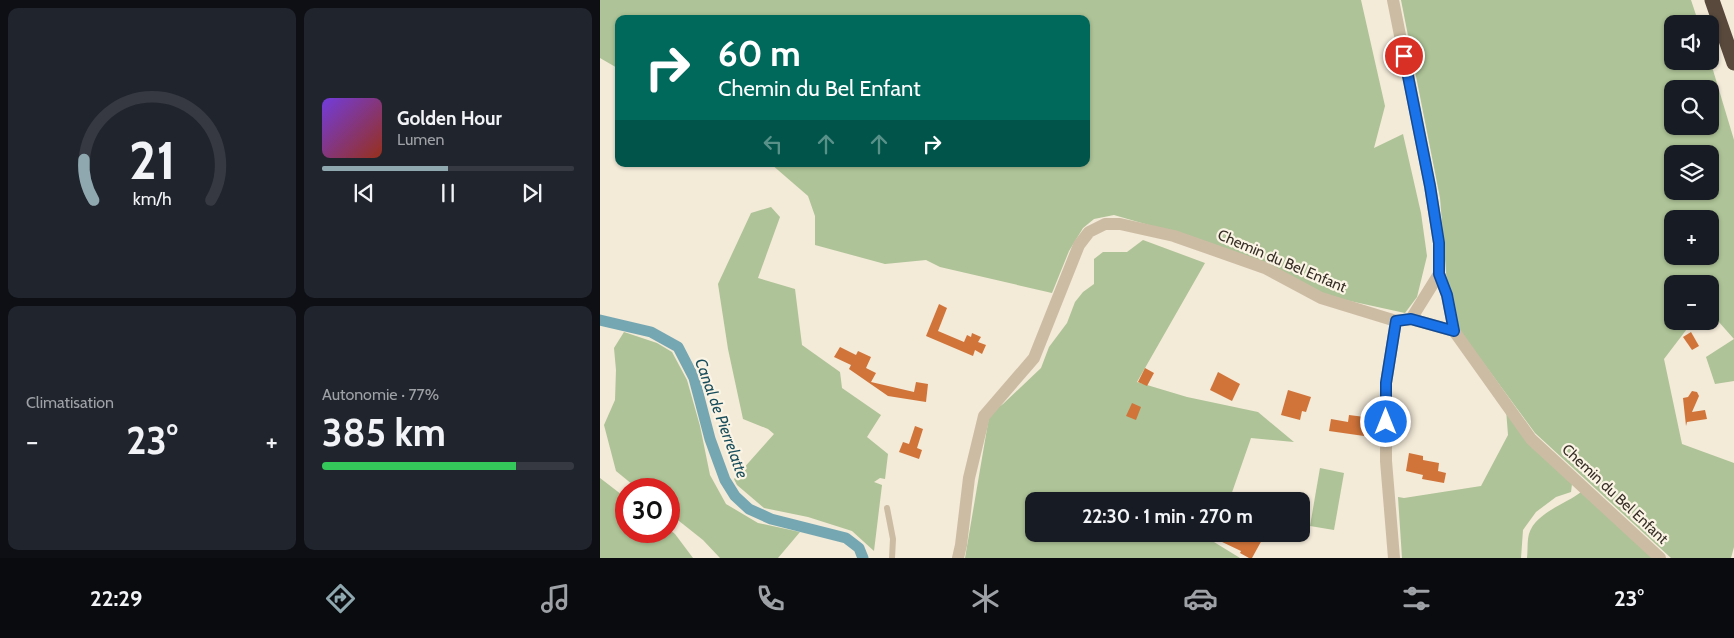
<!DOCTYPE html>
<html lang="fr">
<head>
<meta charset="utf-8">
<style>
  :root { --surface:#171b24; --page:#20242c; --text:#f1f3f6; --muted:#9ea1a6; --line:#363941; --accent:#8fa8b0 }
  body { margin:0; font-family:Cabin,sans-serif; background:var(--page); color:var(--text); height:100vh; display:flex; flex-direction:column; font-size:19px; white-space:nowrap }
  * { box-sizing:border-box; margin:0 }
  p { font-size:16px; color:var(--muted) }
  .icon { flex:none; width:28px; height:28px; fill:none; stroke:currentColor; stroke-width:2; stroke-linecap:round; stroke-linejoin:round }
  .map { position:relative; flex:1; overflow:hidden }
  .details { display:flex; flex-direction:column; gap:8px; padding:8px; background:#0d0f14; width:600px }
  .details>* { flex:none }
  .guide { position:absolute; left:15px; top:15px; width:475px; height:152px; border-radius:10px; box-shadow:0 1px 4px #0004; background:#00695c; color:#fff; overflow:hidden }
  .controls { position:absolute; left:1064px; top:15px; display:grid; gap:10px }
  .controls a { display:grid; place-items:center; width:55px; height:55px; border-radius:10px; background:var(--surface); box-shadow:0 1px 4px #0004; font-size:25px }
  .speed { position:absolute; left:15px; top:478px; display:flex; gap:10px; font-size:25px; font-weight:700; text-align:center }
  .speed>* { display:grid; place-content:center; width:65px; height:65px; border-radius:50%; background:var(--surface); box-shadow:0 1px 4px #0004; line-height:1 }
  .speed .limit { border:8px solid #d22; background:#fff; color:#111 }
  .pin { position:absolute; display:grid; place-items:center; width:42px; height:42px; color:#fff; margin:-21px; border:2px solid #fff; border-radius:50%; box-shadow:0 1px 5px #0007 }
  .me { position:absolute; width:55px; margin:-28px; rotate:0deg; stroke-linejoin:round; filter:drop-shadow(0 0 4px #0008) }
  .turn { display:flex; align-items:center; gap:18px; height:105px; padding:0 20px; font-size:22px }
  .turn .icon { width:65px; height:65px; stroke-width:2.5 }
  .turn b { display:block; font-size:35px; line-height:42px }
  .lanes { display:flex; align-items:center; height:48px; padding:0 20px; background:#0003; justify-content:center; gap:25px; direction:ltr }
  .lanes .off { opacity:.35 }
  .big { font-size:38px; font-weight:700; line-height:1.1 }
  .details .card { flex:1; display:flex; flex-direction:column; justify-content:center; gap:8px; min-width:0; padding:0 18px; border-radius:10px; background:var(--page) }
  .details .dial { align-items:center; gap:0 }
  .dial svg { height:130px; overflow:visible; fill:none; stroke:var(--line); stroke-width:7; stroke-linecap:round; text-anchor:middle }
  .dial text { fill:var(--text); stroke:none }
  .song { display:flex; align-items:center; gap:15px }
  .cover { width:60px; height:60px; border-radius:8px; background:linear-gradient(135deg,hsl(260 70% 55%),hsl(10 70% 35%)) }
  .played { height:5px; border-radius:2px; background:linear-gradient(90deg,var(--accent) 50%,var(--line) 50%) }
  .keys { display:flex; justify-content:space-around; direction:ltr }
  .heat { display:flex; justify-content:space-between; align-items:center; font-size:28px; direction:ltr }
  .charge { height:8px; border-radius:4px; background:linear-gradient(90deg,#34c759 77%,var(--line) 0) }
  .details .tiles { flex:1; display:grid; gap:8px; grid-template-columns:repeat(2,1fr) }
  .trip { position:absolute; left:425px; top:492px; width:285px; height:50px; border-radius:10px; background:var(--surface); box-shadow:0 1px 4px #0004; font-weight:700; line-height:50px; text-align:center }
  .tab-bar { display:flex; height:80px; justify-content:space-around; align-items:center; background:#090b0e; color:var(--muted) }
  .tab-bar .icon { width:35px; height:35px }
  .tab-bar .selected { color:var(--accent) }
  .tab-bar b { font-size:22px; color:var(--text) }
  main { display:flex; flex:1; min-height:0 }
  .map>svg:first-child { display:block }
</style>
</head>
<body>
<main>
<section class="details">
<div class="tiles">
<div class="card dial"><svg viewBox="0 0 100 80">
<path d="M14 69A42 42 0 1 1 86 69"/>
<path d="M14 69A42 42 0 0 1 8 44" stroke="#8fa8b0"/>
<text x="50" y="56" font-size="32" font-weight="700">21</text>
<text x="50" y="72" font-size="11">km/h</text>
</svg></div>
<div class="card">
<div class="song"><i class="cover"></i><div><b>Golden Hour</b><p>Lumen</p></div></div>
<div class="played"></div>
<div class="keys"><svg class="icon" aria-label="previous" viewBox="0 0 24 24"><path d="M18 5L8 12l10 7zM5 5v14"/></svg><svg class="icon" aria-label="pause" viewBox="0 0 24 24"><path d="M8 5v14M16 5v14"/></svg><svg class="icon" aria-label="next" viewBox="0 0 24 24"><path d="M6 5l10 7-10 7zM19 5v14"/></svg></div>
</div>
<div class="card"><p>Climatisation</p>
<div class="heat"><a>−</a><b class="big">23°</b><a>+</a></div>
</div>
<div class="card"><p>Autonomie · 77%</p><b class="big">385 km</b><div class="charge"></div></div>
</div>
</section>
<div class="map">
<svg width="1134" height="558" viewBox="0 0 1134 558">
  <rect width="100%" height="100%" fill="#f3ead8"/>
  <!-- green -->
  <g fill="#aec397" fill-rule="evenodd">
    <path d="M 0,0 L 761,0 L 785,106 L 774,148 L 803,134 L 821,213 L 827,256 L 817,297 L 805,313 L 713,293 L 552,226 L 514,215 L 494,219 L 483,228 L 469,251 L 452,293 L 340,267 L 326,260 L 285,264 L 215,245 L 215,216 L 208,196 L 171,164 L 486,164 L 486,19 L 19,19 L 19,69 L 0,58 Z"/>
    <path d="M 801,0 L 1091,0 L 1099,24 L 1072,24 L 1072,61 L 1110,60 L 1134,140 L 1134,339 L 1110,312 L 1110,284 L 1072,284 L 1072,321 L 1093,321 L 1064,359 L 1082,444 L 1134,463 L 1134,547 L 1131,558 L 1071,558 L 935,433 L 860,331 L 847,284 L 840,198 ZM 1072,89 L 1110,89 L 1110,126 L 1072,126 ZM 1072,154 L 1110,154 L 1110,191 L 1072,191 ZM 1072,219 L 1110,219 L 1110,256 L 1072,256 Z"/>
    <path d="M 171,207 L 180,217 L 158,278 L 195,289 L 202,345 L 240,372 L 242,388 L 281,415 L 267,437 L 288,454 L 285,479 L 280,478 L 274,482 L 282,485 L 274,551 L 252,531 L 208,517 L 164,508 L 137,485 L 134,479 L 174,434 L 168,429 L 143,419 L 128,349 L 118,284 L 151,213 Z"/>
    <path d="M 543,240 L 605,263 L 537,382 L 587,397 L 658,412 L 694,442 L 651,438 L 629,501 L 434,501 L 434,534 L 617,534 L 614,542 L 640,558 L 365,558 L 389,417 L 396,409 L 403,404 L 441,368 L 449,347 L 467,323 L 475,302 L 483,292 L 494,284 L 494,259 L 503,252 L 527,252 Z"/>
    <path d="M 24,332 L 57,343 L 72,352 L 87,380 L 100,426 L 110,475 L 126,504 L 158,523 L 200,532 L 178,558 L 120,558 L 103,540 L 69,513 L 69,489 L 38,489 L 16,471 L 4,425 L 15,400 L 16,370 L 14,348 Z"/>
    <path d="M 1134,339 L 1134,381 L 1115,384 L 1106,357 Z"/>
    <path d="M 906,409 L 972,484 L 971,492 L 956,497 L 936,512 L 923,530 L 921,558 L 802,558 L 798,497 L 804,498 L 881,486 L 908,435 Z"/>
    <path d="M 720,468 L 744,473 L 734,530 L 710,526 Z"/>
    <path d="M 0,478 L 26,498 L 26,531 L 69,531 L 69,529 L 75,534 L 93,558 L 0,558 Z"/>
    <path d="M 981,492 L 1055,558 L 927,558 C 928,550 927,541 929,534 C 935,513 966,504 981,492 Z"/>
  </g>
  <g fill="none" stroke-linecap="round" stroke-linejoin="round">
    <!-- canal -->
    <path stroke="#75a7b2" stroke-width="11" d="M 0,320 L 51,332 L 78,347 L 94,378 L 110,439 L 125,480 L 135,496 L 149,509 L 171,519 L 246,538 L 259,548 L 263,558"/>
  </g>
  <!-- building -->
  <g fill="#d0743a">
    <path d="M 339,304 L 347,308 L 338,331 L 364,342 L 367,335 L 371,337 L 372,333 L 381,337 L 378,342 L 386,345 L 382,354 L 375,350 L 373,356 L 326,336 Z"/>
    <path d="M 1091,332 L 1099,346 L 1092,350 L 1083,337 Z"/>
    <path d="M 240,347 L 256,355 L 258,351 L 271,357 L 266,368 L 276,373 L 271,382 L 314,392 L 316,382 L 328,384 L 326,402 L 288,396 L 249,369 L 251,365 L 234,357 Z"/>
    <path d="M 545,368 L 554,373 L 547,386 L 538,382 Z"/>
    <path d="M 618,372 L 640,384 L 632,401 L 610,390 Z"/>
    <path d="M 688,390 L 711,397 L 706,412 L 702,411 L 700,420 L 681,415 Z"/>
    <path d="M 1092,391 L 1097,392 L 1099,396 L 1092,412 L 1105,410 L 1107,419 L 1087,422 L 1086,426 L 1083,398 L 1088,397 Z"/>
    <path d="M 532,403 L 541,407 L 536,420 L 526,416 Z"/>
    <path d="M 749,415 L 765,417 L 763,427 L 766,427 L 764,436 L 729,431 L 731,419 L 748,422 Z"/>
    <path d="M 315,426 L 323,429 L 317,448 L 322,450 L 319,459 L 299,452 L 303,442 L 309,444 Z"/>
    <path d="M 809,453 L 823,456 L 823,460 L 839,463 L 838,471 L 846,473 L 844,483 L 822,479 L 823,475 L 806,471 Z"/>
    <path d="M 624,534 L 639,534 L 651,540 L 654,534 L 663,538 L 652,558 L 649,558 L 640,553 L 641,551 L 620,541 Z"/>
  </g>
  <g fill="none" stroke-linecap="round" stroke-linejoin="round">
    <!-- lane -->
    <path stroke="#ccbca3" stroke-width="6" d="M 287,508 L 293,539 L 292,558"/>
    <!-- street -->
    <g stroke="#ccbca3" stroke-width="12">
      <path d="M 793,0 L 830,186 L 839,243 L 839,274 L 847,295 L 854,331"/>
      <path d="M 811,319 L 839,274"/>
      <path d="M 358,558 L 361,545 L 369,478 L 384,416 L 434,358 L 479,245 L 489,232 L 505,224 L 520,224 L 574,236 L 665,268 L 721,298 L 796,321 L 811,319 L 854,331 L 931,439 L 1060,558"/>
      <path d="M 794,558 L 786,461 L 786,383 L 796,321"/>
    </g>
    <!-- highway -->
    <path stroke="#58493c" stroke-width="15" d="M 1112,0 L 1134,63"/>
  </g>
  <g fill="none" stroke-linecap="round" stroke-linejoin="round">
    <defs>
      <path id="route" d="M 786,422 L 786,383 L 796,321 L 811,319 L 854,331 L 847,295 L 839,274 L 839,243 L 830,186 L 804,56"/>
    </defs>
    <!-- route casing -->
    <use href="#route" stroke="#114b97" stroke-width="12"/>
    <!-- route -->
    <use href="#route" stroke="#1a73e8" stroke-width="9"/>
  </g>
  <g text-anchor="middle" stroke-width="4.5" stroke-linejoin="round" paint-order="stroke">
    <!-- street labels -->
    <g font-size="15" fill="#372e26" stroke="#fbf4e5">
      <text transform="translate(682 261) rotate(23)" y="5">Chemin du Bel Enfant</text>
      <text transform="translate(1015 494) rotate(43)" y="5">Chemin du Bel Enfant</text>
    </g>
    <!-- water labels -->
    <g font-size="16" font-style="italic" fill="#184d5b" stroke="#fbf4e5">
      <text transform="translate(122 418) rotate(70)" y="6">Canal de Pierrelatte</text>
    </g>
  </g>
</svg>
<div class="controls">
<a><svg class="icon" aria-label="sound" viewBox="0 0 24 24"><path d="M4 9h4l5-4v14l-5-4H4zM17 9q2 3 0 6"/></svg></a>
<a><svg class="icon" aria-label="search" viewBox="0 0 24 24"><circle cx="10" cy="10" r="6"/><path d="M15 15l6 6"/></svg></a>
<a><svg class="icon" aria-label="layers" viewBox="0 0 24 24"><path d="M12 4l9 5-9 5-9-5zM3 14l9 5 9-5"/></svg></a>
<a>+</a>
<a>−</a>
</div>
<div class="speed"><div class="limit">30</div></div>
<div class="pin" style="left:804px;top:56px;background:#d93025"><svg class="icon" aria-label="arrive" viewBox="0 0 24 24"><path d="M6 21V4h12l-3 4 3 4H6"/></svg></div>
<svg class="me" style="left:786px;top:422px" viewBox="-20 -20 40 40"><circle r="17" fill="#1a73e8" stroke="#fff" stroke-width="3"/><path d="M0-11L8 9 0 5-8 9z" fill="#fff"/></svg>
<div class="trip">22:30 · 1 min · 270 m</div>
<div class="guide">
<div class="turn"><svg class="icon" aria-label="right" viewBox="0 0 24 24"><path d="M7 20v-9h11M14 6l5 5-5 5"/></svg><div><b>60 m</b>Chemin du Bel Enfant</div></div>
<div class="lanes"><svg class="icon off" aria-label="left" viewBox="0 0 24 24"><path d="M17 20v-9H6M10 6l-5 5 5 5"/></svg><svg class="icon off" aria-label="ahead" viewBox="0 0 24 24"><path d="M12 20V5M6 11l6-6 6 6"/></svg><svg class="icon off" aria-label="ahead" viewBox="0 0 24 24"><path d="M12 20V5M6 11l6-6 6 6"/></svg><svg class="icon" aria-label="right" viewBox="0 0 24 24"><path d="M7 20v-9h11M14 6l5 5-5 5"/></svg></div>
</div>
</div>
</main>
<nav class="tab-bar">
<b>22:29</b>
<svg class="icon selected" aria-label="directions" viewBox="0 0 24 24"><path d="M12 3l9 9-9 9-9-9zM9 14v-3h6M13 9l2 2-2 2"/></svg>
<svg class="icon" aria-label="music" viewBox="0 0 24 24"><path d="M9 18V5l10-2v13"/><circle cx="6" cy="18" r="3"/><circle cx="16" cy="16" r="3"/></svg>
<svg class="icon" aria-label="phone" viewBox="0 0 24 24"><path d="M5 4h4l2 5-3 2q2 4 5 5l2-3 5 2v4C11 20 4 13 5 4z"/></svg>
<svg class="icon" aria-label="climate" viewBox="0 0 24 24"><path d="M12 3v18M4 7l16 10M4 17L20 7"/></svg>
<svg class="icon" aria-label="car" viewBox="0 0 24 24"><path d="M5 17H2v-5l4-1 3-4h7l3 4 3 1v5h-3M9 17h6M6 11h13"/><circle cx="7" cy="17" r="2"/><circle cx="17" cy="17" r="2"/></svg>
<svg class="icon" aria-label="filters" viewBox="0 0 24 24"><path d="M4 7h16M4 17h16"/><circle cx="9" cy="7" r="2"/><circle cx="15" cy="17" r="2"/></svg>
<b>23°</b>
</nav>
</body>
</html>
